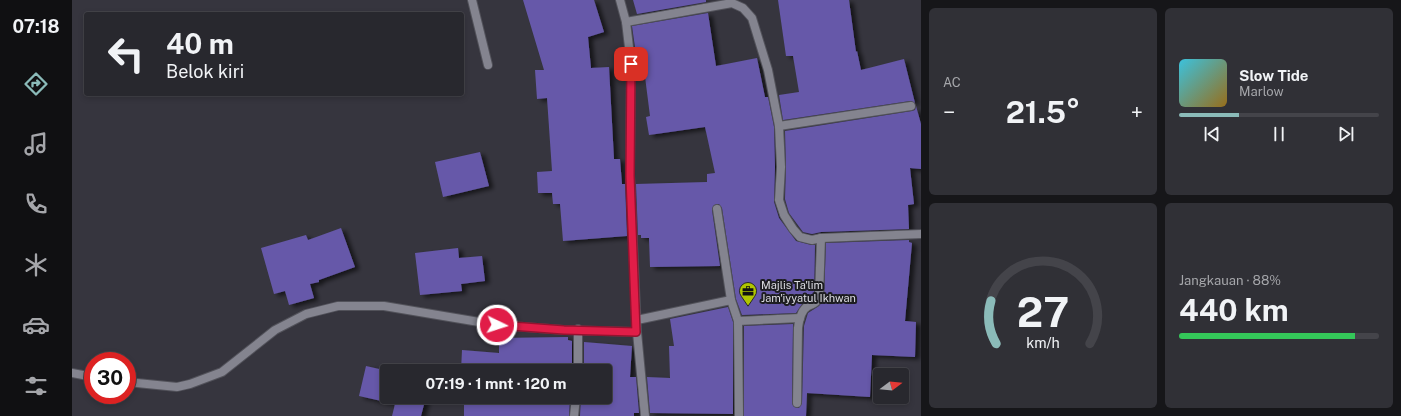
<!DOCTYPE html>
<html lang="id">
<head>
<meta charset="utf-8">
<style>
  :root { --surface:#28282e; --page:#303036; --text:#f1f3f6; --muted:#a5a6aa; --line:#44444a; --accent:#8bbbb9 }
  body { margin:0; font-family:"Public Sans",sans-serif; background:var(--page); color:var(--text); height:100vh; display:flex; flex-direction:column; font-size:15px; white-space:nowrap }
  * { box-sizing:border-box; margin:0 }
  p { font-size:13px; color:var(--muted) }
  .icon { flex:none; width:22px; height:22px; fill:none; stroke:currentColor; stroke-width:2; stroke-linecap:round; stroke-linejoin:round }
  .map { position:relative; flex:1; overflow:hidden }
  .drawer { display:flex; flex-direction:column; gap:8px; padding:8px; background:#161619; width:480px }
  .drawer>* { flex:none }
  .hud { position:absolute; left:12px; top:12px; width:380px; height:84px; border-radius:4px; box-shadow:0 2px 6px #0003,0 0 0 1px var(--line); background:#28282e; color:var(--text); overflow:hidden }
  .needle { width:26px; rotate:74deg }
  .buttons { position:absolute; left:801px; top:368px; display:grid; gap:8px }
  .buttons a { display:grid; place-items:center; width:36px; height:36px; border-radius:4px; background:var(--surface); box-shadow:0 2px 6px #0003,0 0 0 1px var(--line); font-size:20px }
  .speed { position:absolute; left:12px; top:352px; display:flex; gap:8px; font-size:20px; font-weight:700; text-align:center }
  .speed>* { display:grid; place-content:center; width:52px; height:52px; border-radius:50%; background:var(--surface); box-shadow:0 2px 6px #0003,0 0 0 1px var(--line); line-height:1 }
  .speed .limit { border:6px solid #d22; background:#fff; color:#111 }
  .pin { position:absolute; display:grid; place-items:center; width:34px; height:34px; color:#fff; margin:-17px; border-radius:8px; box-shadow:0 2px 6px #0006 }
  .me { position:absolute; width:44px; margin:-22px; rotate:94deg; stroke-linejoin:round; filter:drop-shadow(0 0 3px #0008) }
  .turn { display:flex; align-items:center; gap:14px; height:84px; padding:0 16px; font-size:18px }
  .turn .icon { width:52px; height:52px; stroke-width:2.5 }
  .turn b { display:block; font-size:28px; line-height:34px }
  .big { font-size:30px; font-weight:700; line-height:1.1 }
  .drawer .card { flex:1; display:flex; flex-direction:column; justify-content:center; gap:6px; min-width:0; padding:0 14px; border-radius:6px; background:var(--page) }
  .drawer .dial { align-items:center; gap:0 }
  .dial svg { height:104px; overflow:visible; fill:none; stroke:var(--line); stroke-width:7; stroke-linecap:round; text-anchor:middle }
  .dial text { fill:var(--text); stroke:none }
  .song { display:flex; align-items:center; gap:12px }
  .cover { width:48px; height:48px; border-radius:6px; background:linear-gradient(135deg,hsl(190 70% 55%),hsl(40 70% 35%)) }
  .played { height:4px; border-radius:2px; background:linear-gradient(90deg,var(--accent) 30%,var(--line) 30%) }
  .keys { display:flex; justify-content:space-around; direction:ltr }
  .heat { display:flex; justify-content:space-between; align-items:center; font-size:22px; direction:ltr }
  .charge { height:6px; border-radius:3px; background:linear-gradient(90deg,#34c759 88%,var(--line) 0) }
  .drawer .tiles { flex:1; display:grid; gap:8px; grid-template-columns:repeat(2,1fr) }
  .trip { position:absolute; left:308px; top:364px; width:232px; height:40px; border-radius:4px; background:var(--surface); box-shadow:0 2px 6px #0003,0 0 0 1px var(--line); font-weight:700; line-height:40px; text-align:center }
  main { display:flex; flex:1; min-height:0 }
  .menu { display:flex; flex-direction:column; width:72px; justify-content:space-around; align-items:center; background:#101012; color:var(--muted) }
  .menu .icon { width:28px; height:28px }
  .menu .current { color:var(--accent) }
  .menu b { font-size:18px; color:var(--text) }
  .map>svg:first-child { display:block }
</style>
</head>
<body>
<main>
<nav class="menu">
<b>07:18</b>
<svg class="icon current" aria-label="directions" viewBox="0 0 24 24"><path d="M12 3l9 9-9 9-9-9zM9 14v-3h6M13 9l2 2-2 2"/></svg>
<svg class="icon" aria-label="music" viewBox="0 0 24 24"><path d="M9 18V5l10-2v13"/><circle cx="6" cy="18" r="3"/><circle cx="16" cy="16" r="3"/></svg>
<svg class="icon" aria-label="phone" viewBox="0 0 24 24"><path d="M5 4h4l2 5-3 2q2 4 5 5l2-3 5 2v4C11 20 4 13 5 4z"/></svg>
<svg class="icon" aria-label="climate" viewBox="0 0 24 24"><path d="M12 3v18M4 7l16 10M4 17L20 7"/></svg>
<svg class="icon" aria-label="car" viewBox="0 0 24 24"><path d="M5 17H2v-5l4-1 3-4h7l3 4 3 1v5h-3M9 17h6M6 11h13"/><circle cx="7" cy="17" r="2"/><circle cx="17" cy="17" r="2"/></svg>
<svg class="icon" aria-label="filters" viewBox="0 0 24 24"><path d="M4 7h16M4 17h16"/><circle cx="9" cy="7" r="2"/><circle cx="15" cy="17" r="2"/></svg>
</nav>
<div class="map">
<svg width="849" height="416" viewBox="0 0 849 416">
  <defs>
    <filter id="shadow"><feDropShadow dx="4.5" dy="2.5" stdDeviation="2" flood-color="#0009"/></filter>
  </defs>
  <rect width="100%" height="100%" fill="#36353e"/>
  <!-- building -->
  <g fill="#6659a9" filter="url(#shadow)">
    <path d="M 451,0 L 522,0 L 532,32 L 516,37 L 519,68 L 537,67 L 542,159 L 548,159 L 550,184 L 553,184 L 555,236 L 491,241 L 488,204 L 481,204 L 480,193 L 466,193 L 465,172 L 480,171 L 475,98 L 465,99 L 463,70 L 472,70 Z"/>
    <path d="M 561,0 L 634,0 L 634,2 L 565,14 Z"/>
    <path d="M 706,0 L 777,0 L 784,52 L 785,51 L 789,70 L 832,59 L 843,103 L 838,101 L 711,120 L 707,95 L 727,92 L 721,56 L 714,56 Z"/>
    <path d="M 636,13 L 644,66 L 685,58 L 693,97 L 696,97 L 702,127 L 703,167 L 702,202 L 707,218 L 724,241 L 739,245 L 743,245 L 742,296 L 730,304 L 724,313 L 670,315 L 664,299 L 650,208 L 647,204 L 642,205 L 640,210 L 648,266 L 578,267 L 577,238 L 569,238 L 569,235 L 566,235 L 564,184 L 635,182 L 635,174 L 643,173 L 633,127 L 577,135 L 574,117 L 578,116 L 570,53 L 564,54 L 560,26 Z"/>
    <path d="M 844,106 L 849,124 L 849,169 L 838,168 L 842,204 L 836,205 L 837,229 L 749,232 L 740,234 L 731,232 L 717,213 L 713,199 L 714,167 L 713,131 L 840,111 L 843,110 Z"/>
    <path d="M 408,152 L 417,186 L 371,197 L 363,162 Z"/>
    <path d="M 269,228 L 283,267 L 247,280 L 247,282 L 238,284 L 242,298 L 217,305 L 213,291 L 202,294 L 189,248 L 234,235 L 236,240 Z"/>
    <path d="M 837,240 L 837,242 L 840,243 L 833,321 L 844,322 L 843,357 L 800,355 L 798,397 L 735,393 L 734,416 L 672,416 L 672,326 L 721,324 L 720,403 L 722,407 L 727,408 L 730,403 L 732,326 L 736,313 L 747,306 L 752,299 L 754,243 Z"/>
    <path d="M 386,248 L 387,258 L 410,256 L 413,281 L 389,284 L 390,291 L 348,295 L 343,253 Z"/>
    <path d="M 656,307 L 661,322 L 661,414 L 578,413 L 575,377 L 598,378 L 597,346 L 602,346 L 598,319 Z"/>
    <path d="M 496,337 L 496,340 L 500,341 L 500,371 L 389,371 L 390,350 L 427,353 L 427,338 Z"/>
    <path d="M 512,342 L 560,346 L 558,377 L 564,377 L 567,413 L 562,413 L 562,416 L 508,416 L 509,397 L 533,397 L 533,371 L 512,371 Z"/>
    <path d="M 328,363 L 360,370 L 360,371 L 326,371 Z"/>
    <path d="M 294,366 L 316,371 L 315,397 L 354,397 L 349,416 L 320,416 L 323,404 L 287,396 Z"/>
    <path d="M 392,397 L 498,397 L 497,416 L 392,416 Z"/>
  </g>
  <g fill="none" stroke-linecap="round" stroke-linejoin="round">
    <defs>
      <g id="minor">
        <path d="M 400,0 L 416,65"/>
        <path d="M 548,0 L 554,22 L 559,64 L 558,175 L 565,332 L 573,416"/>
        <path d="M 554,22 L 660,3 L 671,8 L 680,18 L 696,70 L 707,126 L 709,167 L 707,200 L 712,215 L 721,229 L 728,237 L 740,240 L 749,238 L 849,234"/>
        <path d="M 707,126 L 839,106"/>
        <path d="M 645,209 L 659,300"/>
        <path d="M 565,320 L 659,300 L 666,321 L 667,416"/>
        <path d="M 666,321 L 728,318"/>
        <path d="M 506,329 L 506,371"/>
        <path d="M 0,373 L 21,377"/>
        <path d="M 55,382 L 105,387 L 118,384 L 150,372 L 203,330 L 234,314 L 266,306 L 312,306 L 425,325 L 492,330 L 565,332"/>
        <path d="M 725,403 L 726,328 C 727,320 729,310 736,306 C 741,304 744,303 747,298 L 749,238"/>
        <path d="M 502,416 L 504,397"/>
      </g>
    </defs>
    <!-- minor casing -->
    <use href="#minor" stroke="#52525a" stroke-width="10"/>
    <!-- minor -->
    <use href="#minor" stroke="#84848f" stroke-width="8"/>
  </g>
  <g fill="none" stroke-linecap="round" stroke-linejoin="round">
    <defs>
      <path id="route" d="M 425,325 L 492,330 L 564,332 L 558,176 L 559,64"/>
    </defs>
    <!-- route casing -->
    <use href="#route" stroke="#92132f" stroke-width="10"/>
    <!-- route -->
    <use href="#route" stroke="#e11d48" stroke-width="7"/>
  </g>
  <!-- icons -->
  <defs>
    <symbol id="office-pin" viewBox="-11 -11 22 30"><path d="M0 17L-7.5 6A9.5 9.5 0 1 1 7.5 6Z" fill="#b0c501" stroke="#1d1d21"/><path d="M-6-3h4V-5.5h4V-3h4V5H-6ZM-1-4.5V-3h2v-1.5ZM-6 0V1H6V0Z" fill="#111"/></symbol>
  </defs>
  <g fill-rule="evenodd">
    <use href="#office-pin" x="666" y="281" width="20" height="27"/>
  </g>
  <g text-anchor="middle" stroke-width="4" stroke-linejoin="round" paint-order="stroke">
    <!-- poi labels -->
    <g font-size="11" fill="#dcdce2" stroke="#1d1d21" text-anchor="start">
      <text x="689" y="289">Majlis Ta'lim<tspan x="689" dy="13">Jam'iyyatul Ikhwan</tspan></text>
    </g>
  </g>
</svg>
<div class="buttons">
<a><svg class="needle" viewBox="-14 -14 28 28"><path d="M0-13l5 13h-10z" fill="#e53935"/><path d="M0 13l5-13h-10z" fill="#a5a6aa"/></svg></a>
</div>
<div class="speed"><div class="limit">30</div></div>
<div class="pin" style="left:559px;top:64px;background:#d93025"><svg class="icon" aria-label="arrive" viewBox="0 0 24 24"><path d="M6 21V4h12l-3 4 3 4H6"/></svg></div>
<svg class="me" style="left:425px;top:325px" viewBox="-20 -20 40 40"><circle r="17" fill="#e11d48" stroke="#fff" stroke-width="3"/><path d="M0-11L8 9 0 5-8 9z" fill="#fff"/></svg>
<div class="trip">07:19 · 1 mnt · 120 m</div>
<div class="hud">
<div class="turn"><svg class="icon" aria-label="left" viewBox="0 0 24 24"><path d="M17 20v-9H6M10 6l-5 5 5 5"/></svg><div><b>40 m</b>Belok kiri</div></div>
</div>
</div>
<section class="drawer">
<div class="tiles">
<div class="card"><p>AC</p>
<div class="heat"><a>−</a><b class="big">21.5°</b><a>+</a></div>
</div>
<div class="card">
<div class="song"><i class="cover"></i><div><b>Slow Tide</b><p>Marlow</p></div></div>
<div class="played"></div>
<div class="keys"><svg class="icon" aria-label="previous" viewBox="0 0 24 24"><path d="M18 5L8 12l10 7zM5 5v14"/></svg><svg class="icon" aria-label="pause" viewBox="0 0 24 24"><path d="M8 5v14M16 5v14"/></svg><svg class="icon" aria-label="next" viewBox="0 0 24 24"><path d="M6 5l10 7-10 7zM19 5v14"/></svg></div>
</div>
<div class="card dial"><svg viewBox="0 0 100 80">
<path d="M14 69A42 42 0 1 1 86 69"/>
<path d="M14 69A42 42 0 0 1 10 36" stroke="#8bbbb9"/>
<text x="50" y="56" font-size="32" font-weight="700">27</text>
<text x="50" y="72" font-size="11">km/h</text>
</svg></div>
<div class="card"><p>Jangkauan · 88%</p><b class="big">440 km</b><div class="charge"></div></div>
</div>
</section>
</main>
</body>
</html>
